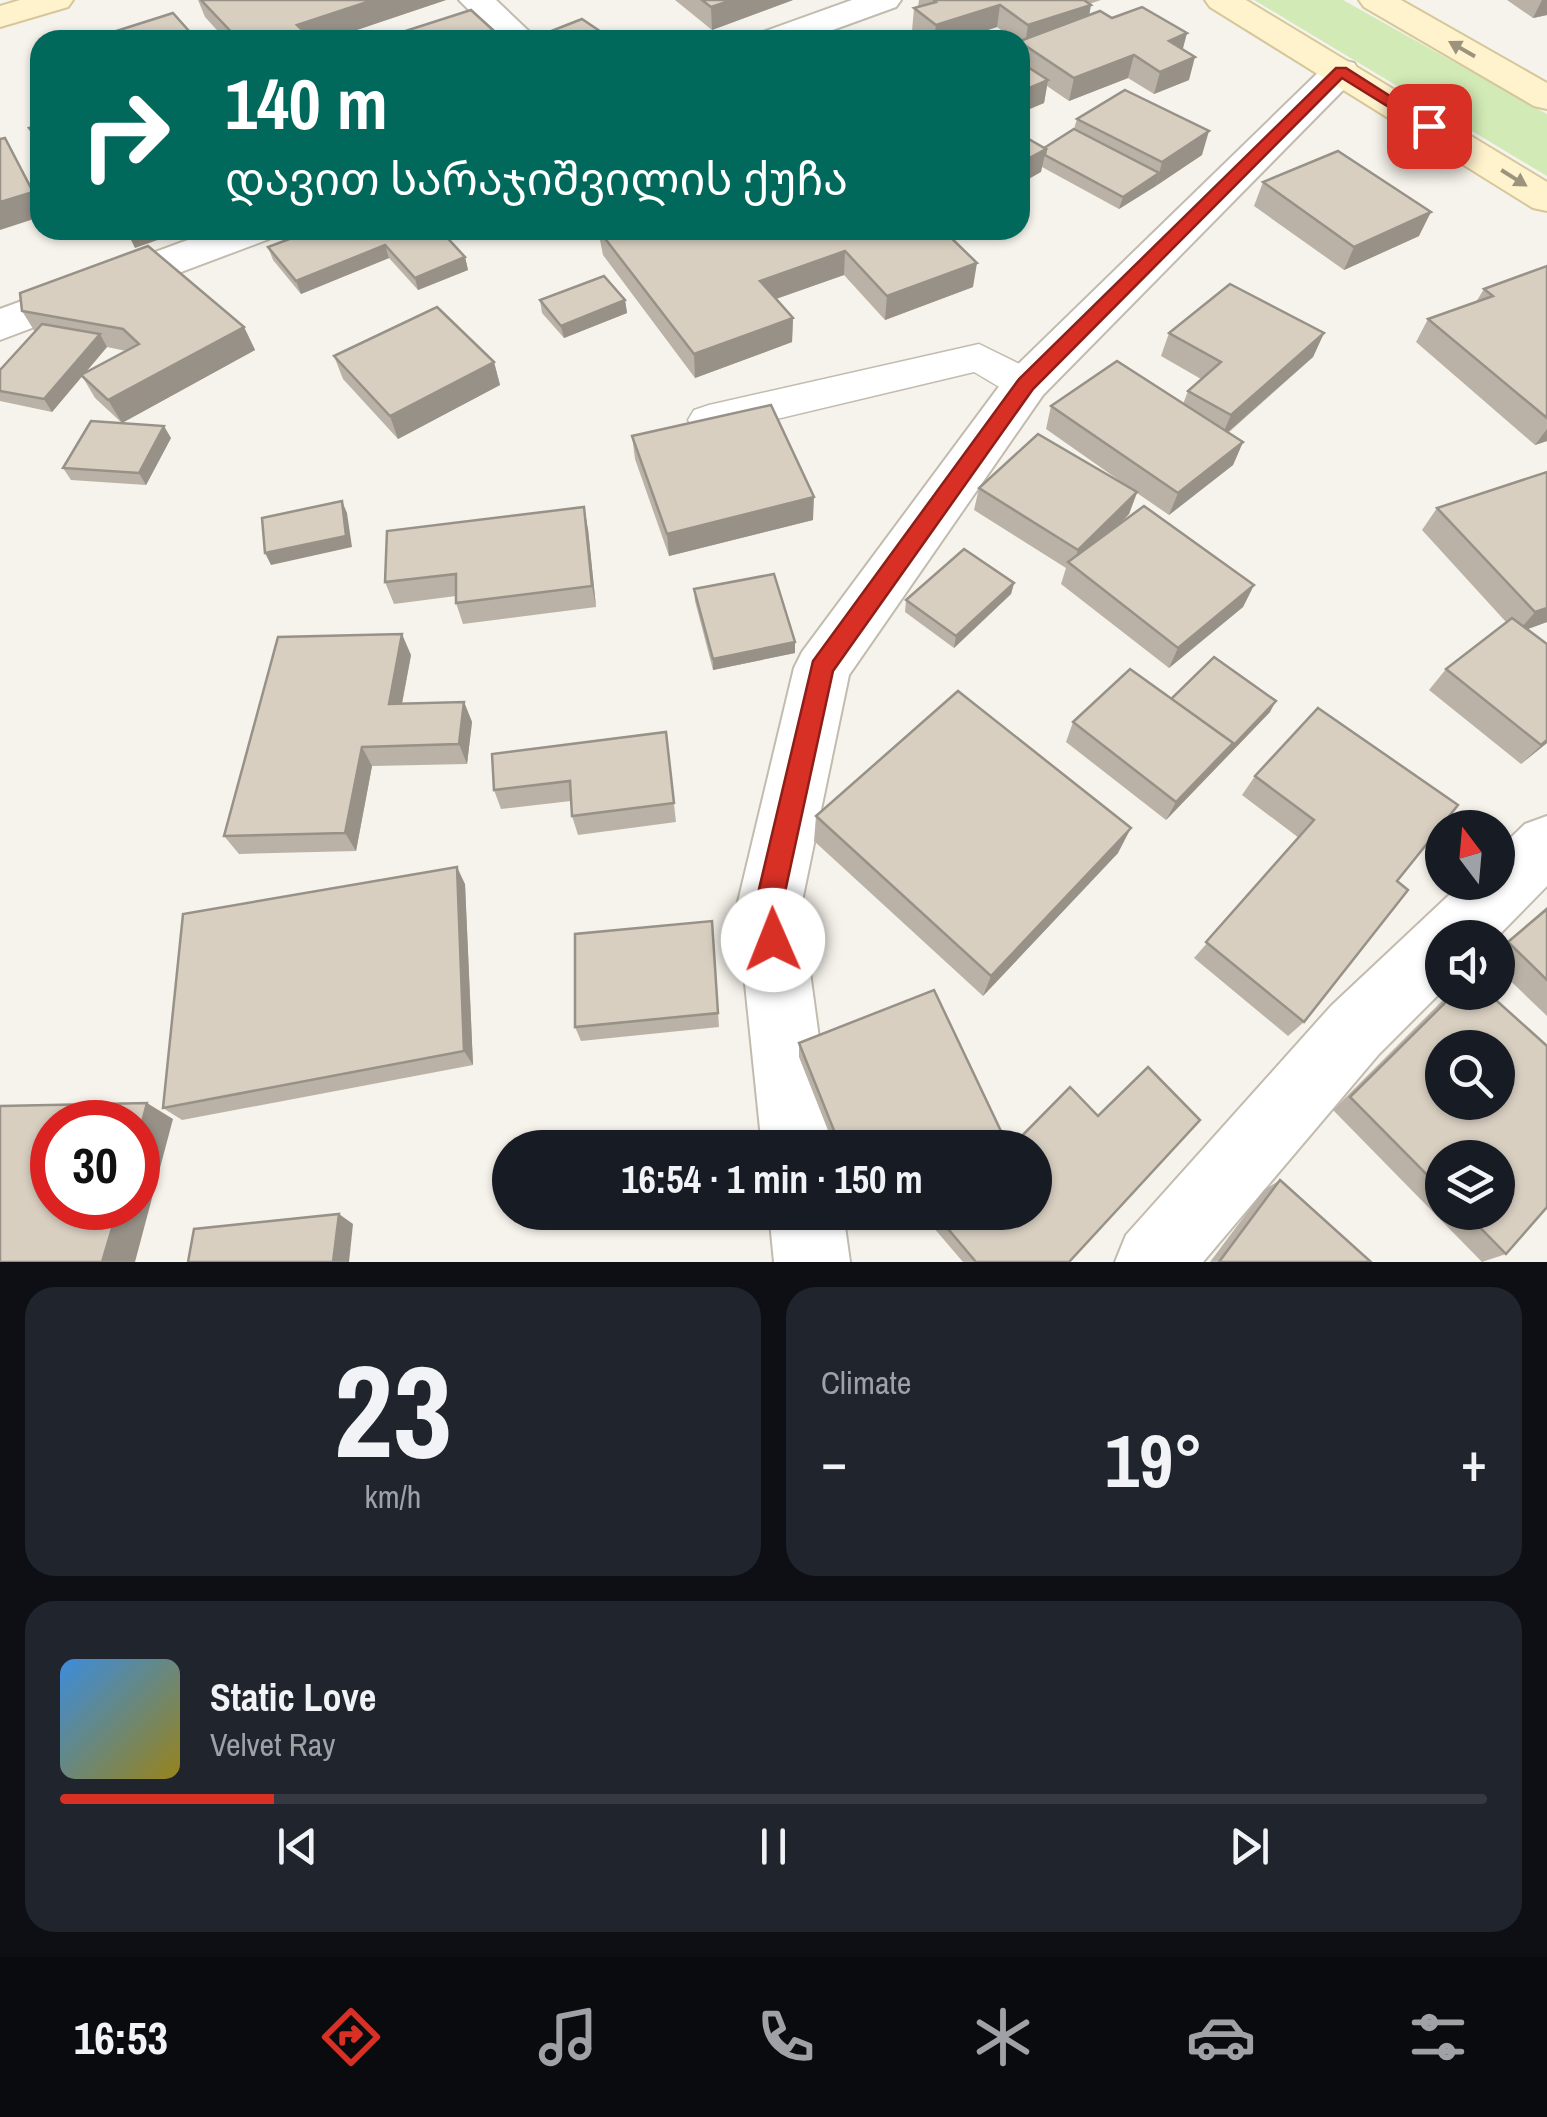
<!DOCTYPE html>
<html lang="en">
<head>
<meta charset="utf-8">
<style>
  :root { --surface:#171b24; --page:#20242c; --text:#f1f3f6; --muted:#9ea1a6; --line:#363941; --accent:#d93025 }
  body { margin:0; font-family:"Archivo Narrow","Noto Sans Georgian",sans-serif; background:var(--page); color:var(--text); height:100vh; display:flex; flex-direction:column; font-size:38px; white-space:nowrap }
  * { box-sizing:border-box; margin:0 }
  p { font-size:32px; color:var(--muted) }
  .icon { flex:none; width:55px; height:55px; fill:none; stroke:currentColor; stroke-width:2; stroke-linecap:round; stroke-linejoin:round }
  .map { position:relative; height:1262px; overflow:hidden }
  .side { display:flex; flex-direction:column; gap:25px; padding:25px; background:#0d0f14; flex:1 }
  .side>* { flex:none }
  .guide { position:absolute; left:30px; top:30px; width:1000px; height:210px; border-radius:30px; box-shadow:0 2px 8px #0004; background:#00695c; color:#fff; overflow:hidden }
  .needle { width:65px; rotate:344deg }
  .buttons { position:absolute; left:1425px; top:810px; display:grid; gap:20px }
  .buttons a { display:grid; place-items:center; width:90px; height:90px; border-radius:50%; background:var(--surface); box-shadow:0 2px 8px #0004; font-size:50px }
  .speed { position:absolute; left:30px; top:1100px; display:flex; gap:20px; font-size:50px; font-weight:700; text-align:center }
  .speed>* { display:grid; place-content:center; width:130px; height:130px; border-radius:50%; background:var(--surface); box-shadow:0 2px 8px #0004; line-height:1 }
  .speed .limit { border:15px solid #d22; background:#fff; color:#111 }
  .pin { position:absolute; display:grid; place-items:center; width:85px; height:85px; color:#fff; margin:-42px; border-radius:20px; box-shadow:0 5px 15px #0006 }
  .me { position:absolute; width:110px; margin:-55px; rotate:359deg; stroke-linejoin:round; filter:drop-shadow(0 0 8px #0008) }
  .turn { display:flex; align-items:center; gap:35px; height:210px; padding:0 30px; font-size:45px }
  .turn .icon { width:130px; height:130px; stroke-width:2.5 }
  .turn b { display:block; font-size:70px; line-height:85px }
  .big { font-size:75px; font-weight:700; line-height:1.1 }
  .side .widget { flex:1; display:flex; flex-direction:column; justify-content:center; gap:15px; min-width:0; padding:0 35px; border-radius:30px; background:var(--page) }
  .side .dial { align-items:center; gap:0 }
  .dial b { font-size:130px; line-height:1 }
  .song { display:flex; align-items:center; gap:30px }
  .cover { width:120px; height:120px; border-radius:15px; background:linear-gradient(135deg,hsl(210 70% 55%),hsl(50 70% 35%)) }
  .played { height:10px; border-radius:5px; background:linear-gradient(90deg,var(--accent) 15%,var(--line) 15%) }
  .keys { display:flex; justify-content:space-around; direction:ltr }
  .heat { display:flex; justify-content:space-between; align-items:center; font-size:55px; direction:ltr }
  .side .tiles { flex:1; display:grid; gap:25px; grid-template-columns:1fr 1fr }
  .widget:last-child { grid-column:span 2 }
  .trip { position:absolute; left:492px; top:1130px; width:560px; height:100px; border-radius:50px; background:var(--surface); box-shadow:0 2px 8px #0004; font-weight:700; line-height:100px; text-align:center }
  .dock { display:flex; height:160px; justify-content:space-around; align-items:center; background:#090b0e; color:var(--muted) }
  .dock .icon { width:70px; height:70px }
  .dock .active { color:var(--accent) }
  .dock b { font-size:45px; color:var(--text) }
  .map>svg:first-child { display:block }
</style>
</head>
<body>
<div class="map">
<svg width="1547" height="1262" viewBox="0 0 1547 1262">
  <rect width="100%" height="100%" fill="#f6f3ec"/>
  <!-- green -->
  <path fill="#d2eab5" d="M 1254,0 L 1343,0 L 1547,114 L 1547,176 Z"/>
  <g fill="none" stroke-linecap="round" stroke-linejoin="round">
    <defs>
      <path id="service" d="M 979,344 L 1040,374 L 1046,384 L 1040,394 C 1015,401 996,384 974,372 L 709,435 L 694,430 L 688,420 L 694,410 L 709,405 Z"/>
      <g id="minor">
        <path d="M 459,0 L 496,0 L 538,40 L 499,40 Z"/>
        <path d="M 852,0 L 901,0 L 896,7 L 805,40 L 754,40 L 760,33 Z"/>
        <path d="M 1341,60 L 1354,63 L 1359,71 L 1354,79 L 1043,395 L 849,675 L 801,906 L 834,1148 L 762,1148 L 737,906 L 794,668 L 802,652 L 1009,373 L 1328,63 Z"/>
        <path d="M 215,230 L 275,230 L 269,239 L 0,340 L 0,309 Z"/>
        <path d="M 1547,816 L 1547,886 L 1496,938 L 1442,938 L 1442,991 L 1379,1054 L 1203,1262 L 1115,1262 L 1126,1235 L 1331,1006 L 1463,882 L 1498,882 L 1498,850 L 1525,824 Z"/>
        <path d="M 769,1212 L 843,1212 L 850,1262 L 774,1262 Z"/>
      </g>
      <g id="secondary">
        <path d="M 20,0 L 73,0 L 68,7 L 0,27 L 0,6 Z"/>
        <path d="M 1205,0 L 1246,0 L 1547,182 L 1547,211 L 1533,208 L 1210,7 Z"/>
        <path d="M 1359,0 L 1401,0 L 1547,83 L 1547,109 L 1534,106 L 1364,7 Z"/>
      </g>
    </defs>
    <!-- service casing -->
    <use href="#service" stroke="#c2bbae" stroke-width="3"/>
    <!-- minor casing -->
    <use href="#minor" stroke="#c2bbae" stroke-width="4"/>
    <!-- secondary casing -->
    <use href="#secondary" stroke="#d6c79b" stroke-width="4"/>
    <!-- service -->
    <use href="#service" fill="#fff" fill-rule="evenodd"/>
    <!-- minor -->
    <use href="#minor" fill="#fff" fill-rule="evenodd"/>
    <!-- secondary -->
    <use href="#secondary" fill="#fff3cd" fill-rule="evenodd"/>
  </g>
  <!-- wall -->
  <g fill="#bab2a6" fill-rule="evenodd">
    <path d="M 198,0 L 446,0 L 327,40 L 226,40 L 205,17 Z"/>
    <path d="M 675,0 L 793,0 L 712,30 Z"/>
    <path d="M 919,0 L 1101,0 L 1089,4 L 1089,15 L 1112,18 L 1187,33 L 1182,49 L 1189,80 L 1154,94 L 1128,78 L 1069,101 L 1047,86 L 1044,103 L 1020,113 L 1020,40 L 1014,40 L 997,27 L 957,40 L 924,40 L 912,31 L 914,8 L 918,7 Z"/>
    <path d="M 1507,0 L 1547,0 L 1547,15 L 1533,18 Z"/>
    <path d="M 1077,119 L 1202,155 L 1119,209 L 1042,167 L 1041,172 L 1044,148 L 1074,129 Z"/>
    <path d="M 1263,182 L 1419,236 L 1344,270 L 1254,206 Z"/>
    <path d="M 313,230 L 465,257 L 468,270 L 418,290 L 389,258 L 301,294 L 273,260 L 268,247 Z"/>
    <path d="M 598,230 L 885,230 L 891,235 L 973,287 L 885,320 L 844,275 L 776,299 L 793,318 L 792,342 L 695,378 L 603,255 Z"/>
    <path d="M 1547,266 L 1547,441 L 1535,445 L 1416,342 L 1428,319 L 1476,302 L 1484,289 Z"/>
    <path d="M 540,300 L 625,300 L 627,313 L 564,338 L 542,313 Z"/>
    <path d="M 22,311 L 244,327 L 255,350 L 122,423 L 95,398 L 82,376 L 52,412 L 0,401 L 0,370 L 35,332 ZM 107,347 L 126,351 L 86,372 Z"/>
    <path d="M 1169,333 L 1324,333 L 1313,357 L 1228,433 L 1243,442 L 1233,465 L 1169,515 L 1137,493 L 1129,514 L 1119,525 L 1254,585 L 1243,607 L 1169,668 L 1061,584 L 1066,568 L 974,510 L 979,488 L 1130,488 L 1046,429 L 1051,406 L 1183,404 L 1188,391 L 1201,379 L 1161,356 Z"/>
    <path d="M 334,356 L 494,362 L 500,385 L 398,439 L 343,379 Z"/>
    <path d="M 632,436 L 813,520 L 669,556 L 635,459 Z"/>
    <path d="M 171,438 L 146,485 L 71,480 L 63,468 Z"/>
    <path d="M 1437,508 L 1547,622 L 1527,629 L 1547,743 L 1521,764 L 1429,690 L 1446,669 L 1506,622 L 1422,530 Z"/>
    <path d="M 588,529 L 596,607 L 463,624 L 456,603 L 456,596 L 394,604 L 385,582 Z"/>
    <path d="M 1014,583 L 1011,594 L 954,648 L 905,612 L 906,600 Z"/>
    <path d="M 694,589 L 795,642 L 795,653 L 713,670 L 695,601 Z"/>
    <path d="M 411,655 L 402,704 L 464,702 L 472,722 L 467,764 L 372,766 L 356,851 L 239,854 L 224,836 Z"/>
    <path d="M 1171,699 L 1270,712 L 1166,820 L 1066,742 L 1073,722 Z"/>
    <path d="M 666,732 L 676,822 L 578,835 L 572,816 L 571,801 L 501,809 L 494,790 Z"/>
    <path d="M 1255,776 L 1397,881 L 1304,1022 L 1288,1036 L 1194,958 L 1299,838 L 1242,795 Z"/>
    <path d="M 816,816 L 1118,853 L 983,996 L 814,841 Z"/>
    <path d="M 465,884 L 473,1065 L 182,1120 L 163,1108 Z"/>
    <path d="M 1547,907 L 1547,1016 L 1498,969 L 1498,949 Z"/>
    <path d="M 713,938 L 719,1027 L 581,1041 L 575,1027 Z"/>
    <path d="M 1451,992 L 1487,992 L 1506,1254 L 1482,1262 L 1333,1110 ZM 1442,1158 L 1498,1212 L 1442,1212 Z"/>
    <path d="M 799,1043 L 1009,1148 L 835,1148 L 799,1057 Z"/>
    <path d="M 1280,1180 L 1371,1262 L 1210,1262 L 1264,1190 Z"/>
    <path d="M 938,1217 L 1069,1262 L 963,1262 L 933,1227 Z"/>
  </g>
  <!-- shaded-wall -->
  <g fill="#979187">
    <path d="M 373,0 L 446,0 L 327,40 L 302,40 L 297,25 Z"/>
    <path d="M 732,0 L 793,0 L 712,30 L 711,7 Z"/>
    <path d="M 1542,0 L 1547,0 L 1547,15 L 1533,18 Z"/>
    <path d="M 1000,5 L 997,27 L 957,40 L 934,40 L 936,25 Z"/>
    <path d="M 1091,5 L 1087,28 L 1025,45 L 1028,25 Z"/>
    <path d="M 1187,33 L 1181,56 L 1169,41 Z"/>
    <path d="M 1134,55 L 1128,78 L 1069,101 L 1074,78 Z"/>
    <path d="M 1195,57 L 1189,80 L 1154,94 L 1160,72 Z"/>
    <path d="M 1048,80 L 1044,103 L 1020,113 L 1020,92 Z"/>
    <path d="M 1209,131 L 1202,155 L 1156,186 L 1162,162 Z"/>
    <path d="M 5,138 L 40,203 L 40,217 L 0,230 L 0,202 Z"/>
    <path d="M 1046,149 L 1041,172 L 1020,184 L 1020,163 Z"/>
    <path d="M 1159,173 L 1156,186 L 1119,209 L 1123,197 Z"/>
    <path d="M 1431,212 L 1419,236 L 1344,270 L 1354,247 Z"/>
    <path d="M 145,230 L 186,230 L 135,248 L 129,236 Z"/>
    <path d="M 385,245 L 389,258 L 301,294 L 296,281 Z"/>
    <path d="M 845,251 L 844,275 L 761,304 L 760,281 Z"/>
    <path d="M 465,257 L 468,270 L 418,290 L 415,278 Z"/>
    <path d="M 977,263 L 973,287 L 885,320 L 887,296 Z"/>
    <path d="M 625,300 L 627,313 L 564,338 L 561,326 Z"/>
    <path d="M 793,318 L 792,342 L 695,378 L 694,354 Z"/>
    <path d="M 244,327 L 255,350 L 122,423 L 108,400 Z"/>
    <path d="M 1324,333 L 1313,357 L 1221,438 L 1231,415 Z"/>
    <path d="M 100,334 L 107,347 L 52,412 L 44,399 Z"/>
    <path d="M 494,362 L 500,385 L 398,439 L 390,416 Z"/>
    <path d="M 164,426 L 171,438 L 146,485 L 139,473 Z"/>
    <path d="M 1547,429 L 1547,441 L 1535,445 Z"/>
    <path d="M 1243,442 L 1233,465 L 1169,515 L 1178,493 Z"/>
    <path d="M 1137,492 L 1129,514 L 1075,568 L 1073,566 L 1078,550 Z"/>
    <path d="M 814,497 L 813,520 L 669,556 L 667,534 Z"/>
    <path d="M 342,501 L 347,513 L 352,547 L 271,565 L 265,553 Z"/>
    <path d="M 584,507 L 588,529 L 596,607 L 592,586 Z"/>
    <path d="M 1014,583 L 1011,594 L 954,648 L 956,636 Z"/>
    <path d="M 1254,585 L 1243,607 L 1169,668 L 1178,648 Z"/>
    <path d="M 1547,608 L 1547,622 L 1517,633 L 1535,612 Z"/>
    <path d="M 402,634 L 411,655 L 398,724 L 389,704 Z"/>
    <path d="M 795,642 L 795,653 L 713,670 L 713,659 Z"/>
    <path d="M 1276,701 L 1270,712 L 1166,820 L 1176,802 L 1233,743 Z"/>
    <path d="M 464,702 L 472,722 L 467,764 L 459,744 Z"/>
    <path d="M 1547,740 L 1547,743 L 1521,764 Z"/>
    <path d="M 362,747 L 372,766 L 356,851 L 345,833 Z"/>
    <path d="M 1131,828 L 1118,853 L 983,996 L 991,976 Z"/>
    <path d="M 457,867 L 465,884 L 473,1065 L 464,1051 Z"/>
    <path d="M 147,1103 L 173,1119 L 135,1262 L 102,1262 L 118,1208 L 138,1208 L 138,1137 Z"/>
    <path d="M 865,1212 L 879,1212 L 863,1220 Z"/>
    <path d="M 339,1214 L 353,1224 L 349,1262 L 333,1262 Z"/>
  </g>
  <!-- building -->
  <g fill="#d8cfc1" stroke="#979187" stroke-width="2.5" fill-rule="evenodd">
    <path d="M 201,0 L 373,0 L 297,25 L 311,38 L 306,40 L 239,40 Z"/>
    <path d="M 702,0 L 732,0 L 711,7 Z"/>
    <path d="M 934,0 L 1084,0 L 1091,5 L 1028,25 L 1000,5 L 936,25 L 914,8 L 936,2 Z"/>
    <path d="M 1142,7 L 1187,33 L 1169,41 L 1195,57 L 1160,72 L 1134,55 L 1074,78 L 1020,42 L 1020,41 L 1100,11 L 1112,18 Z"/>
    <path d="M 471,10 L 504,40 L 406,40 L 399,33 Z"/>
    <path d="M 173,13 L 197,40 L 88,40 Z"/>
    <path d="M 582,19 L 613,40 L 549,40 L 541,35 Z"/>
    <path d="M 855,32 L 866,40 L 833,40 Z"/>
    <path d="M 1020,62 L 1048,80 L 1020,92 Z"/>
    <path d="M 1125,90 L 1209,131 L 1162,162 L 1077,119 Z"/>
    <path d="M 40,125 L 40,142 L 29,128 Z"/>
    <path d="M 1074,129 L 1159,173 L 1123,197 L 1045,155 L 1046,149 L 1044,148 Z"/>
    <path d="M 1020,134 L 1046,149 L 1020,163 Z"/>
    <path d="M 5,138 L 33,192 L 0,202 L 0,139 Z"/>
    <path d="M 1338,151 L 1431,212 L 1354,247 L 1263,182 Z"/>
    <path d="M 125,230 L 145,230 L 129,236 Z"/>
    <path d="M 313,230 L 440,230 L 465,257 L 415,278 L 385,245 L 296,281 L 268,247 Z"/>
    <path d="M 606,230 L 885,230 L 891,235 L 906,230 L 943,230 L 977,263 L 887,296 L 845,251 L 760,281 L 793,318 L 694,354 L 600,232 Z"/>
    <path d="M 148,246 L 244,327 L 108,400 L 81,375 L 139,344 L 123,329 L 22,311 L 20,293 Z"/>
    <path d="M 1547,266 L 1547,418 L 1428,319 L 1493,296 L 1484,289 Z"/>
    <path d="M 604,276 L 625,300 L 561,326 L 540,300 Z"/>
    <path d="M 1230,284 L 1324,333 L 1231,415 L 1188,391 L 1221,362 L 1169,333 Z"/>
    <path d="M 437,307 L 494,362 L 390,416 L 334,356 Z"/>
    <path d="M 42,324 L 100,334 L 44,399 L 0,391 L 0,370 Z"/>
    <path d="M 1117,361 L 1243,442 L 1178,493 L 1051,406 Z"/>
    <path d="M 771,405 L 814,497 L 667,534 L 632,436 Z"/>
    <path d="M 91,421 L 164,426 L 139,473 L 63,468 Z"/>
    <path d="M 1038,434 L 1137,492 L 1078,550 L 979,488 Z"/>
    <path d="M 1547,472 L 1547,608 L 1535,612 L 1437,508 Z"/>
    <path d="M 342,501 L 346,536 L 265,553 L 262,518 Z"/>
    <path d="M 1144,506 L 1254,585 L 1178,648 L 1068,562 Z"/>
    <path d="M 584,507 L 592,586 L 456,603 L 456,574 L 385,582 L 387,531 Z"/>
    <path d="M 964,549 L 1014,583 L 956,636 L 906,600 Z"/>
    <path d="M 774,574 L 795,642 L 713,659 L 694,589 Z"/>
    <path d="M 1512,618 L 1547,644 L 1547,740 L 1541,745 L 1446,669 Z"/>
    <path d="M 402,634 L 389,704 L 464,702 L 459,744 L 362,747 L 345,833 L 224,836 L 278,637 Z"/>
    <path d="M 1214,657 L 1276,701 L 1227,752 L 1233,743 L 1171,699 Z"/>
    <path d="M 1130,669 L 1233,743 L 1176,802 L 1073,722 Z"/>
    <path d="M 958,691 L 1131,828 L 991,976 L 816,816 Z"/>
    <path d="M 1318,708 L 1458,805 L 1397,881 L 1408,890 L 1304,1022 L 1206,942 L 1314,820 L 1255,776 Z"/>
    <path d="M 666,732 L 674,803 L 572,816 L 570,781 L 494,790 L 492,754 Z"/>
    <path d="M 457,867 L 464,1051 L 163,1108 L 183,914 Z"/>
    <path d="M 1547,909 L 1547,980 L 1508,942 Z"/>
    <path d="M 712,921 L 718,1013 L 575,1027 L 575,934 Z"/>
    <path d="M 934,990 L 1009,1148 L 841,1148 L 799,1043 Z"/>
    <path d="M 1456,992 L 1487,992 L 1547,1046 L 1547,1207 L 1506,1254 L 1465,1212 L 1498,1212 L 1498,1158 L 1442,1158 L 1442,1190 L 1350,1097 ZM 1442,1048 L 1498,1048 L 1498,1102 L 1442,1102 Z"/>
    <path d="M 1148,1067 L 1200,1120 L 1069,1262 L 976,1262 L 938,1217 L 943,1212 L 1035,1212 L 1035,1148 L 1010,1148 L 1070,1087 L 1098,1116 Z"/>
    <path d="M 147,1103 L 138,1137 L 138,1122 L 52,1122 L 52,1208 L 118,1208 L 102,1262 L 0,1262 L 0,1106 Z"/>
    <path d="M 1280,1180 L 1371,1262 L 1219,1262 Z"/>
    <path d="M 339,1214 L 333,1262 L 188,1262 L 194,1229 Z"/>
  </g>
  <!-- one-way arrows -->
  <defs><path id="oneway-solid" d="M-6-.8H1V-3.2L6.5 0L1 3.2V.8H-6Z" transform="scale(2.5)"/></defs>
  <g fill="#9c937c">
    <use href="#oneway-solid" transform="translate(1462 49) rotate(-150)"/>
    <use href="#oneway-solid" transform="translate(1514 178) rotate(32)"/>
  </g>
  <!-- route -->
  <path fill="#d93025" stroke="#8d1f18" stroke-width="2.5" d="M 1336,68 L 1346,68 L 1437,126 L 1424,129 L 1342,78 L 1033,389 L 833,671 L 782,906 L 787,940 L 783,950 L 773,953 L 763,950 L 755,906 L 813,661 L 1019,379 Z"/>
</svg>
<div class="buttons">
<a><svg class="needle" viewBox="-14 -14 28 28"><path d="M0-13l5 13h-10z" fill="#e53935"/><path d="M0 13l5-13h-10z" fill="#9ea1a6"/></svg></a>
<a><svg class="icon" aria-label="sound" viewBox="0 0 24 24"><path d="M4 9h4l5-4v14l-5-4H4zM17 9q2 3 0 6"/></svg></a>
<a><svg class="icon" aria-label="search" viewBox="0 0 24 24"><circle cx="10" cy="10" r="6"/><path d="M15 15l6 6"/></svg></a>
<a><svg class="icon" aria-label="layers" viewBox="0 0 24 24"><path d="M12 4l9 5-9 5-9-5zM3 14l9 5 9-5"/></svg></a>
</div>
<div class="speed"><div class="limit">30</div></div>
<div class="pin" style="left:1429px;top:126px;background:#d93025"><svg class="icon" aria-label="arrive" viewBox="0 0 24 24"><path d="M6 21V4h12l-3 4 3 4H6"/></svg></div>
<svg class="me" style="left:773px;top:940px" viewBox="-20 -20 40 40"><circle r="19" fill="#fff"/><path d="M0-13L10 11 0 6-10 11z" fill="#d93025"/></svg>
<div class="trip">16:54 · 1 min · 150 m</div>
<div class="guide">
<div class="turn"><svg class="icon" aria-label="right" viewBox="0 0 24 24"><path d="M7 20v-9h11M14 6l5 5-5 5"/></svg><div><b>140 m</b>დავით სარაჯიშვილის ქუჩა</div></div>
</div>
</div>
<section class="side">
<div class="tiles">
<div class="widget dial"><b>23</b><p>km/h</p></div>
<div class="widget"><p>Climate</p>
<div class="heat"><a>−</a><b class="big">19°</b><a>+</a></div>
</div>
<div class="widget">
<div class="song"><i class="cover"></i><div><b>Static Love</b><p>Velvet Ray</p></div></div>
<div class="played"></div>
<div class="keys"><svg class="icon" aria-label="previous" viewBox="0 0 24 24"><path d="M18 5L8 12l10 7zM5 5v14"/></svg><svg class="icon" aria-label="pause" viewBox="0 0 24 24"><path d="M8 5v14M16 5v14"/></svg><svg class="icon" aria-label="next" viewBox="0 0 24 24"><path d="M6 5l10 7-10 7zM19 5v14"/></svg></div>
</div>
</div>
</section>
<nav class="dock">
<b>16:53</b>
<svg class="icon active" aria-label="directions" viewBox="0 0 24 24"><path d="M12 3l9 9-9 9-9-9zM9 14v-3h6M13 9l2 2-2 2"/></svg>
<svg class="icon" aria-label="music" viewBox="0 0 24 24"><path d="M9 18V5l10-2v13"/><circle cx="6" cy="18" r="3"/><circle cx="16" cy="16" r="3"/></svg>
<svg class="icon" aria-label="phone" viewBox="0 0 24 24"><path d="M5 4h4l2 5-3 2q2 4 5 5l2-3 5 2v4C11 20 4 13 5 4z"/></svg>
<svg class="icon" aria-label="climate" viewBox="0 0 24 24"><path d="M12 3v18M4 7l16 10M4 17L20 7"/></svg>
<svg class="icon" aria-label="car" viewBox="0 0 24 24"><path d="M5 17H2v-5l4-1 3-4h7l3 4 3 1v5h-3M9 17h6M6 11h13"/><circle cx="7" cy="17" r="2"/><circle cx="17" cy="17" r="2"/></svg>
<svg class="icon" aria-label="filters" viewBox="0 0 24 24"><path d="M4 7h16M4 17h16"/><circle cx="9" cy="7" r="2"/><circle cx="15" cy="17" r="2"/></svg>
</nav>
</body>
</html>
